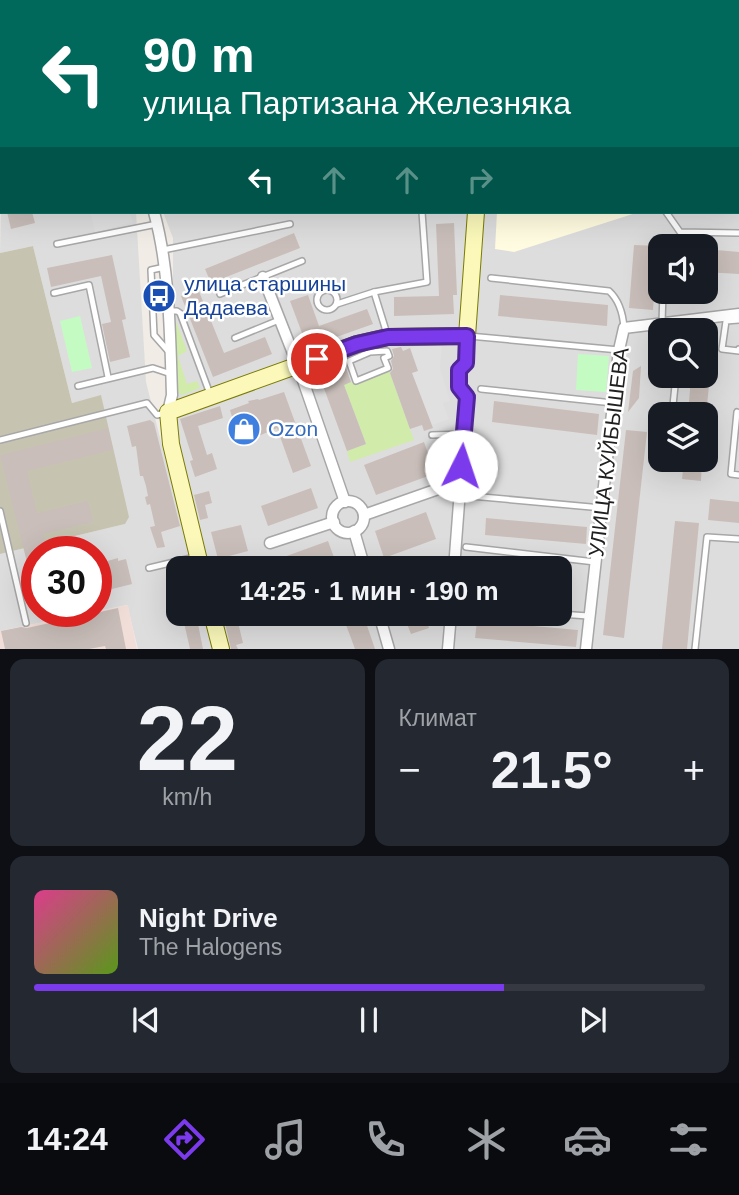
<!DOCTYPE html>
<html lang="ru">
<head>
<meta charset="utf-8">
<style>
  :root { --surface:#171b24; --page:#242831; --text:#f1f3f6; --muted:#9ea1a6; --line:#363941; --accent:#7c3aed }
  body { margin:0; font-family:Arial,sans-serif; background:var(--page); color:var(--text); height:100vh; display:flex; flex-direction:column; font-size:26px; white-space:nowrap }
  * { box-sizing:border-box; margin:0 }
  p { font-size:23px; color:var(--muted) }
  .icon { flex:none; width:38px; height:38px; fill:none; stroke:currentColor; stroke-width:2; stroke-linecap:round; stroke-linejoin:round }
  .map { position:relative; height:649px; overflow:hidden }
  .sheet { display:flex; flex-direction:column; gap:10px; padding:10px; background:#0d0f14; flex:1 }
  .sheet>* { flex:none }
  .banner { position:absolute; left:0px; top:0px; width:740px; height:214px; box-shadow:0 7px 28px #0002; background:#00695c; color:#fff; overflow:hidden }
  .controls { position:absolute; left:648px; top:234px; display:grid; gap:14px }
  .controls a { display:grid; place-items:center; width:70px; height:70px; border-radius:14px; background:var(--surface); box-shadow:0 7px 28px #0002; font-size:35px }
  .speed { position:absolute; left:21px; top:536px; display:flex; gap:14px; font-size:35px; font-weight:700; text-align:center }
  .speed>* { display:grid; place-content:center; width:91px; height:91px; border-radius:50%; background:var(--surface); box-shadow:0 7px 28px #0002; line-height:1 }
  .speed .limit { border:10px solid #d22; background:#fff; color:#111 }
  .pin { position:absolute; display:grid; place-items:center; width:60px; height:60px; color:#fff; margin:-30px; border:4px solid #fff; border-radius:50%; box-shadow:0 2px 7px #0007 }
  .me { position:absolute; width:77px; margin:-38px; rotate:4deg; stroke-linejoin:round; filter:drop-shadow(0 0 5px #0008) }
  .turn { display:flex; align-items:center; gap:24px; height:147px; padding:0 28px; font-size:32px }
  .turn .icon { width:91px; height:91px; stroke-width:2.5 }
  .turn b { display:block; font-size:49px; line-height:60px }
  .lanes { display:flex; align-items:center; height:66px; padding:0 28px; background:#0003; justify-content:center; gap:35px; direction:ltr }
  .lanes .off { opacity:.35 }
  .big { font-size:52px; font-weight:700; line-height:1.1 }
  .sheet .card { flex:1; display:flex; flex-direction:column; justify-content:center; gap:10px; min-width:0; padding:0 24px; border-radius:14px; background:var(--page) }
  .sheet .dial { align-items:center; gap:0 }
  .dial b { font-size:91px; line-height:1 }
  .song { display:flex; align-items:center; gap:21px }
  .cover { width:84px; height:84px; border-radius:10px; background:linear-gradient(135deg,hsl(330 70% 55%),hsl(90 70% 35%)) }
  .played { height:7px; border-radius:4px; background:linear-gradient(90deg,var(--accent) 70%,var(--line) 70%) }
  .keys { display:flex; justify-content:space-around; direction:ltr }
  .heat { display:flex; justify-content:space-between; align-items:center; font-size:38px; direction:ltr }
  .sheet .tiles { flex:1; display:grid; gap:10px; grid-template-columns:1fr 1fr }
  .card:last-child { grid-column:span 2 }
  .trip { position:absolute; left:166px; top:556px; width:406px; height:70px; border-radius:14px; background:var(--surface); box-shadow:0 7px 28px #0002; font-weight:700; line-height:70px; text-align:center }
  .tabs { display:flex; height:112px; justify-content:space-around; align-items:center; background:#090b0e; color:var(--muted) }
  .tabs .icon { width:49px; height:49px }
  .tabs .active { color:var(--accent) }
  .tabs b { font-size:32px; color:var(--text) }
  .map>svg:first-child { display:block }
</style>
</head>
<body>
<div class="map">
<svg width="739" height="649" viewBox="0 0 739 649">
  <rect width="100%" height="100%" fill="#f1ece6"/>
  <!-- residential -->
  <path fill="#dedddd" fill-rule="evenodd" d="M 360,0 L 739,0 L 739,649 L 138,649 L 127,605 L 0,631 L 0,554 L 125,524 L 101,396 L 72,403 L 33,246 L 0,253 L 2,145 L 2,212 L 136,212 L 146,382 L 193,569 L 178,569 L 178,614 L 560,614 L 560,569 L 207,569 L 175,448 L 170,320 L 173,288 L 173,238 L 163,212 L 738,212 L 738,2 L 356,2 ZM 660,247 L 705,247 L 705,292 L 660,292 ZM 660,331 L 705,331 L 705,376 L 660,376 ZM 660,415 L 705,415 L 705,460 L 660,460 ZM 37,551 L 96,551 L 96,611 L 37,611 Z"/>
  <!-- education -->
  <path fill="#fffce1" d="M 497,212 L 639,212 L 514,252 L 495,249 Z"/>
  <!-- military -->
  <path fill="#f2ded9" d="M 128,605 L 137,649 L 0,649 L 0,631 Z"/>
  <!-- construction -->
  <path fill="#c6c4b1" d="M 33,246 L 72,403 L 101,395 L 129,517 L 125,524 L 0,554 L 0,253 Z"/>
  <!-- grass -->
  <g fill="#d1ebab">
    <path d="M 174,316 L 187,351 L 178,356 L 187,384 L 197,381 L 200,388 L 182,395 L 177,392 Z"/>
    <path d="M 388,368 L 414,440 L 350,462 L 347,451 L 366,444 L 344,385 Z"/>
  </g>
  <!-- park -->
  <g fill="#c4fbc3">
    <path d="M 80,316 L 92,368 L 72,372 L 60,321 Z"/>
    <path d="M 578,354 L 609,356 L 606,392 L 576,390 Z"/>
  </g>
  <!-- parking -->
  <g fill="#e0e0e0">
    <path d="M 90,212 L 130,212 L 133,222 L 95,232 Z"/>
    <path d="M 426,343 L 442,343 L 440,368 L 450,401 L 443,403 L 449,419 L 431,425 L 412,373 L 418,370 L 410,348 Z"/>
  </g>
  <g fill="none" stroke-linecap="round" stroke-linejoin="round">
    <!-- stream -->
    <path stroke="#a6d8df" stroke-width="2.5" d="M 245,0 L 245,2"/>
  </g>
  <!-- building -->
  <g fill="#c9beb9">
    <path d="M 7,212 L 32,212 L 35,223 L 11,229 Z"/>
    <path d="M 454,223 L 457,295 L 453,295 L 454,314 L 394,316 L 394,297 L 439,296 L 436,224 Z"/>
    <path d="M 294,233 L 300,248 L 211,283 L 205,269 Z"/>
    <path d="M 634,245 L 660,246 L 660,268 L 656,268 L 653,310 L 629,308 Z"/>
    <path d="M 705,249 L 739,252 L 739,274 L 705,272 Z"/>
    <path d="M 112,255 L 126,319 L 122,320 L 130,357 L 110,362 L 102,324 L 111,322 L 101,276 L 51,287 L 47,268 Z"/>
    <path d="M 198,289 L 224,353 L 265,337 L 272,354 L 213,377 L 181,296 Z"/>
    <path d="M 308,295 L 319,326 L 367,309 L 373,324 L 328,340 L 326,333 L 305,341 L 290,301 Z"/>
    <path d="M 500,295 L 608,305 L 607,326 L 498,316 Z"/>
    <path d="M 401,347 L 403,351 L 410,348 L 418,371 L 412,373 L 433,428 L 424,431 L 422,425 L 410,429 L 390,373 L 393,369 L 391,361 L 394,356 L 392,349 Z"/>
    <path d="M 344,362 L 351,382 L 344,385 L 366,444 L 347,451 L 318,372 L 323,370 L 322,368 Z"/>
    <path d="M 641,366 L 639,398 L 628,412 L 633,371 Z"/>
    <path d="M 691,376 L 710,376 L 706,415 L 688,415 Z"/>
    <path d="M 284,392 L 311,466 L 293,473 L 277,428 L 240,444 L 230,410 L 249,403 L 248,401 L 258,399 L 259,400 Z"/>
    <path d="M 494,401 L 599,414 L 597,435 L 492,422 Z"/>
    <path d="M 220,406 L 223,418 L 198,426 L 207,455 L 212,453 L 217,469 L 195,477 L 190,461 L 193,460 L 180,419 Z"/>
    <path d="M 150,420 L 154,423 L 180,526 L 161,532 L 165,547 L 157,548 L 150,527 L 155,526 L 150,504 L 147,505 L 145,497 L 148,496 L 146,486 L 143,476 L 140,476 L 136,446 L 132,447 L 127,426 Z"/>
    <path d="M 108,428 L 113,450 L 27,471 L 37,513 L 88,501 L 93,522 L 43,534 L 48,551 L 37,551 L 37,590 L 34,590 L 0,455 Z"/>
    <path d="M 626,430 L 647,432 L 624,638 L 603,635 Z"/>
    <path d="M 424,442 L 432,465 L 439,463 L 442,471 L 376,495 L 364,465 Z"/>
    <path d="M 684,460 L 702,460 L 701,481 L 682,479 Z"/>
    <path d="M 311,488 L 318,508 L 268,526 L 261,506 Z"/>
    <path d="M 209,491 L 212,503 L 205,505 L 208,518 L 200,520 L 194,495 Z"/>
    <path d="M 710,499 L 739,502 L 739,523 L 708,520 Z"/>
    <path d="M 426,512 L 436,539 L 384,558 L 375,531 Z"/>
    <path d="M 486,518 L 587,527 L 586,544 L 485,535 Z"/>
    <path d="M 675,521 L 699,523 L 687,649 L 662,649 Z"/>
    <path d="M 241,525 L 248,551 L 218,559 L 211,532 Z"/>
    <path d="M 328,541 L 336,563 L 321,569 L 273,569 L 270,562 Z"/>
    <path d="M 118,558 L 118,561 L 126,559 L 132,584 L 96,593 L 96,569 L 106,567 L 104,562 Z"/>
    <path d="M 118,608 L 126,649 L 106,649 L 105,646 L 89,649 L 5,649 L 1,631 L 21,627 L 27,628 Z"/>
    <path d="M 182,614 L 196,614 L 203,649 L 190,649 Z"/>
    <path d="M 223,614 L 236,614 L 243,643 L 236,645 L 238,649 L 231,649 Z"/>
    <path d="M 342,614 L 363,614 L 375,649 L 355,649 Z"/>
    <path d="M 403,614 L 424,614 L 429,628 L 411,634 Z"/>
    <path d="M 477,621 L 578,630 L 576,647 L 475,638 Z"/>
  </g>
  <g fill="none" stroke-linecap="round" stroke-linejoin="round">
    <defs>
      <g id="lane">
        <path d="M 6,0 L 7,2"/>
        <path d="M 51,0 L 52,2"/>
        <path d="M 609,0 L 609,2"/>
        <path d="M 37,2 L 43,0"/>
        <path d="M 117,2 L 123,0"/>
        <path d="M 505,2 L 508,0"/>
        <path d="M 738,46 L 739,46"/>
        <path d="M 738,76 L 739,76"/>
        <path d="M 738,183 L 739,183"/>
        <path d="M 666,212 L 680,232 L 739,233"/>
        <path d="M 57,244 L 157,224"/>
        <path d="M 163,250 L 290,224"/>
        <path d="M 165,267 L 151,270 L 154,335 L 169,352"/>
        <path d="M 491,278 L 609,291 C 620,301 623,314 624,328"/>
        <circle cx="327" cy="300" r="10"/>
        <path d="M 54,293 L 89,285 L 108,377"/>
        <path d="M 220,294 L 302,261"/>
        <path d="M 337,304 L 374,292"/>
        <path d="M 168,311 L 177,311 L 180,313 L 210,394"/>
        <path d="M 739,320 L 726,321 L 722,349 L 739,351 L 739,349"/>
        <path d="M 662,323 L 663,292"/>
        <path d="M 680,331 L 681,320"/>
        <path d="M 387,334 L 374,292 L 427,282 L 422,212"/>
        <path d="M 469,336 L 619,350"/>
        <path d="M 235,338 L 279,320"/>
        <path d="M 387,351 L 389,356 L 384,358 L 388,368 L 356,381 L 349,361 L 370,352 Z"/>
        <path d="M 78,386 L 153,368 L 171,374"/>
        <path d="M 481,389 L 613,403"/>
        <path d="M 739,413 L 737,412 L 731,474 L 739,475"/>
        <path d="M 672,415 L 676,376"/>
        <path d="M 432,435 L 463,434"/>
        <path d="M 0,440 L 147,403 L 157,415 L 165,413"/>
        <path d="M 667,467 L 668,460"/>
        <path d="M 471,496 L 602,508"/>
        <path d="M 0,511 L 26,623"/>
        <path d="M 466,547 L 595,562"/>
        <path d="M 149,568 L 195,557"/>
        <path d="M 560,614 L 588,616"/>
        <path d="M 695,649 L 707,537 L 739,539"/>
      </g>
      <g id="street">
        <path d="M 265,0 L 265,2"/>
        <path d="M 307,2 L 312,0"/>
        <path d="M 0,132 L 2,134"/>
        <path d="M 154,212 C 170,271 170,334 172,395 L 168,412"/>
        <path d="M 263,277 L 298,366 L 345,502"/>
        <circle cx="348" cy="517" r="16"/>
        <path d="M 364,515 L 441,488"/>
        <path d="M 354,531 L 365,569"/>
        <path d="M 270,543 L 334,522"/>
        <path d="M 454,569 L 467,397 L 459,387 L 459,370 L 466,363 L 467,336"/>
        <path d="M 379,614 L 389,649"/>
        <path d="M 448,649 L 451,614"/>
        <path d="M 586,649 L 619,350 L 624,328 L 739,314"/>
      </g>
      <g id="secondary">
        <path d="M 463,0 L 464,2"/>
        <path d="M 201,569 L 171,444 L 168,412 L 357,344 L 388,337 L 467,336 L 476,212"/>
        <path d="M 212,614 L 221,649"/>
      </g>
    </defs>
    <!-- lane casing -->
    <use href="#lane" stroke="#a7a7a7" stroke-width="8"/>
    <!-- street casing -->
    <use href="#street" stroke="#a7a7a7" stroke-width="13"/>
    <!-- secondary casing -->
    <use href="#secondary" stroke="#7a7b03" stroke-width="18"/>
    <!-- lane -->
    <use href="#lane" stroke="#fff" stroke-width="5"/>
    <!-- street -->
    <use href="#street" stroke="#fff" stroke-width="10"/>
    <!-- secondary -->
    <use href="#secondary" stroke="#fbf8ba" stroke-width="16"/>
  </g>
  <g fill="none" stroke-linecap="round" stroke-linejoin="round">
    <defs>
      <path id="route" d="M 317,359 L 357,344 L 388,337 L 467,336 L 466,363 L 459,370 L 459,387 L 467,397 L 461,466"/>
    </defs>
    <!-- route casing -->
    <use href="#route" stroke="#51269a" stroke-width="18"/>
    <!-- route -->
    <use href="#route" stroke="#7c3aed" stroke-width="12"/>
  </g>
  <!-- icons -->
  <defs>
    <symbol id="bus-disc" viewBox="-11 -11 22 22"><circle r="9.5" fill="#1a4fb4" stroke="#fff"/><path d="M-5-6H5V4H4V6H2V4H-2V6H-4V4H-5ZM-3.5-4V0h7V-4ZM-3.5 1.2v1.5H-2V1.2ZM2 1.2v1.5H3.5V1.2Z" fill="#fff"/></symbol>
    <symbol id="shop-disc" viewBox="-11 -11 22 22"><circle r="9.5" fill="#3f7fe0" stroke="#fff"/><path d="M-5-2.5h2.3a2.7 3.5 0 0 1 5.4 0H5L5.5 6h-11ZM-1.5-2.5h3a1.5 2.3 0 0 0-3 0Z" fill="#fff"/></symbol>
  </defs>
  <g fill-rule="evenodd">
    <use href="#bus-disc" x="140" y="277" width="38" height="38"/>
    <use href="#shop-disc" x="225" y="410" width="38" height="38"/>
  </g>
  <g text-anchor="middle" stroke-width="5" stroke-linejoin="round" paint-order="stroke">
    <!-- transit labels -->
    <g font-size="21" fill="#164399" stroke="#fff" text-anchor="start">
      <text x="184" y="291">улица старшины<tspan x="184" dy="24">Дадаева</tspan></text>
    </g>
    <!-- shop labels -->
    <g font-size="21" fill="#366cbe" stroke="#fff" text-anchor="start">
      <text x="268" y="436">Ozon</text>
    </g>
    <!-- street labels -->
    <g font-size="21" fill="#202020" stroke="#fff">
      <text transform="translate(609 452) rotate(-83)" y="7">УЛИЦА КУЙБЫШЕВА</text>
    </g>
  </g>
</svg>
<div class="controls">
<a><svg class="icon" aria-label="sound" viewBox="0 0 24 24"><path d="M4 9h4l5-4v14l-5-4H4zM17 9q2 3 0 6"/></svg></a>
<a><svg class="icon" aria-label="search" viewBox="0 0 24 24"><circle cx="10" cy="10" r="6"/><path d="M15 15l6 6"/></svg></a>
<a><svg class="icon" aria-label="layers" viewBox="0 0 24 24"><path d="M12 4l9 5-9 5-9-5zM3 14l9 5 9-5"/></svg></a>
</div>
<div class="speed"><div class="limit">30</div></div>
<div class="pin" style="left:317px;top:359px;background:#d93025"><svg class="icon" aria-label="arrive" viewBox="0 0 24 24"><path d="M6 21V4h12l-3 4 3 4H6"/></svg></div>
<svg class="me" style="left:461px;top:466px" viewBox="-20 -20 40 40"><circle r="19" fill="#fff"/><path d="M0-13L10 11 0 6-10 11z" fill="#7c3aed"/></svg>
<div class="trip">14:25 · 1 мин · 190 m</div>
<div class="banner">
<div class="turn"><svg class="icon" aria-label="left" viewBox="0 0 24 24"><path d="M17 20v-9H6M10 6l-5 5 5 5"/></svg><div><b>90 m</b>улица Партизана Железняка</div></div>
<div class="lanes"><svg class="icon" aria-label="left" viewBox="0 0 24 24"><path d="M17 20v-9H6M10 6l-5 5 5 5"/></svg><svg class="icon off" aria-label="ahead" viewBox="0 0 24 24"><path d="M12 20V5M6 11l6-6 6 6"/></svg><svg class="icon off" aria-label="ahead" viewBox="0 0 24 24"><path d="M12 20V5M6 11l6-6 6 6"/></svg><svg class="icon off" aria-label="right" viewBox="0 0 24 24"><path d="M7 20v-9h11M14 6l5 5-5 5"/></svg></div>
</div>
</div>
<section class="sheet">
<div class="tiles">
<div class="card dial"><b>22</b><p>km/h</p></div>
<div class="card"><p>Климат</p>
<div class="heat"><a>−</a><b class="big">21.5°</b><a>+</a></div>
</div>
<div class="card">
<div class="song"><i class="cover"></i><div><b>Night Drive</b><p>The Halogens</p></div></div>
<div class="played"></div>
<div class="keys"><svg class="icon" aria-label="previous" viewBox="0 0 24 24"><path d="M18 5L8 12l10 7zM5 5v14"/></svg><svg class="icon" aria-label="pause" viewBox="0 0 24 24"><path d="M8 5v14M16 5v14"/></svg><svg class="icon" aria-label="next" viewBox="0 0 24 24"><path d="M6 5l10 7-10 7zM19 5v14"/></svg></div>
</div>
</div>
</section>
<nav class="tabs">
<b>14:24</b>
<svg class="icon active" aria-label="directions" viewBox="0 0 24 24"><path d="M12 3l9 9-9 9-9-9zM9 14v-3h6M13 9l2 2-2 2"/></svg>
<svg class="icon" aria-label="music" viewBox="0 0 24 24"><path d="M9 18V5l10-2v13"/><circle cx="6" cy="18" r="3"/><circle cx="16" cy="16" r="3"/></svg>
<svg class="icon" aria-label="phone" viewBox="0 0 24 24"><path d="M5 4h4l2 5-3 2q2 4 5 5l2-3 5 2v4C11 20 4 13 5 4z"/></svg>
<svg class="icon" aria-label="climate" viewBox="0 0 24 24"><path d="M12 3v18M4 7l16 10M4 17L20 7"/></svg>
<svg class="icon" aria-label="car" viewBox="0 0 24 24"><path d="M5 17H2v-5l4-1 3-4h7l3 4 3 1v5h-3M9 17h6M6 11h13"/><circle cx="7" cy="17" r="2"/><circle cx="17" cy="17" r="2"/></svg>
<svg class="icon" aria-label="filters" viewBox="0 0 24 24"><path d="M4 7h16M4 17h16"/><circle cx="9" cy="7" r="2"/><circle cx="15" cy="17" r="2"/></svg>
</nav>
</body>
</html>
